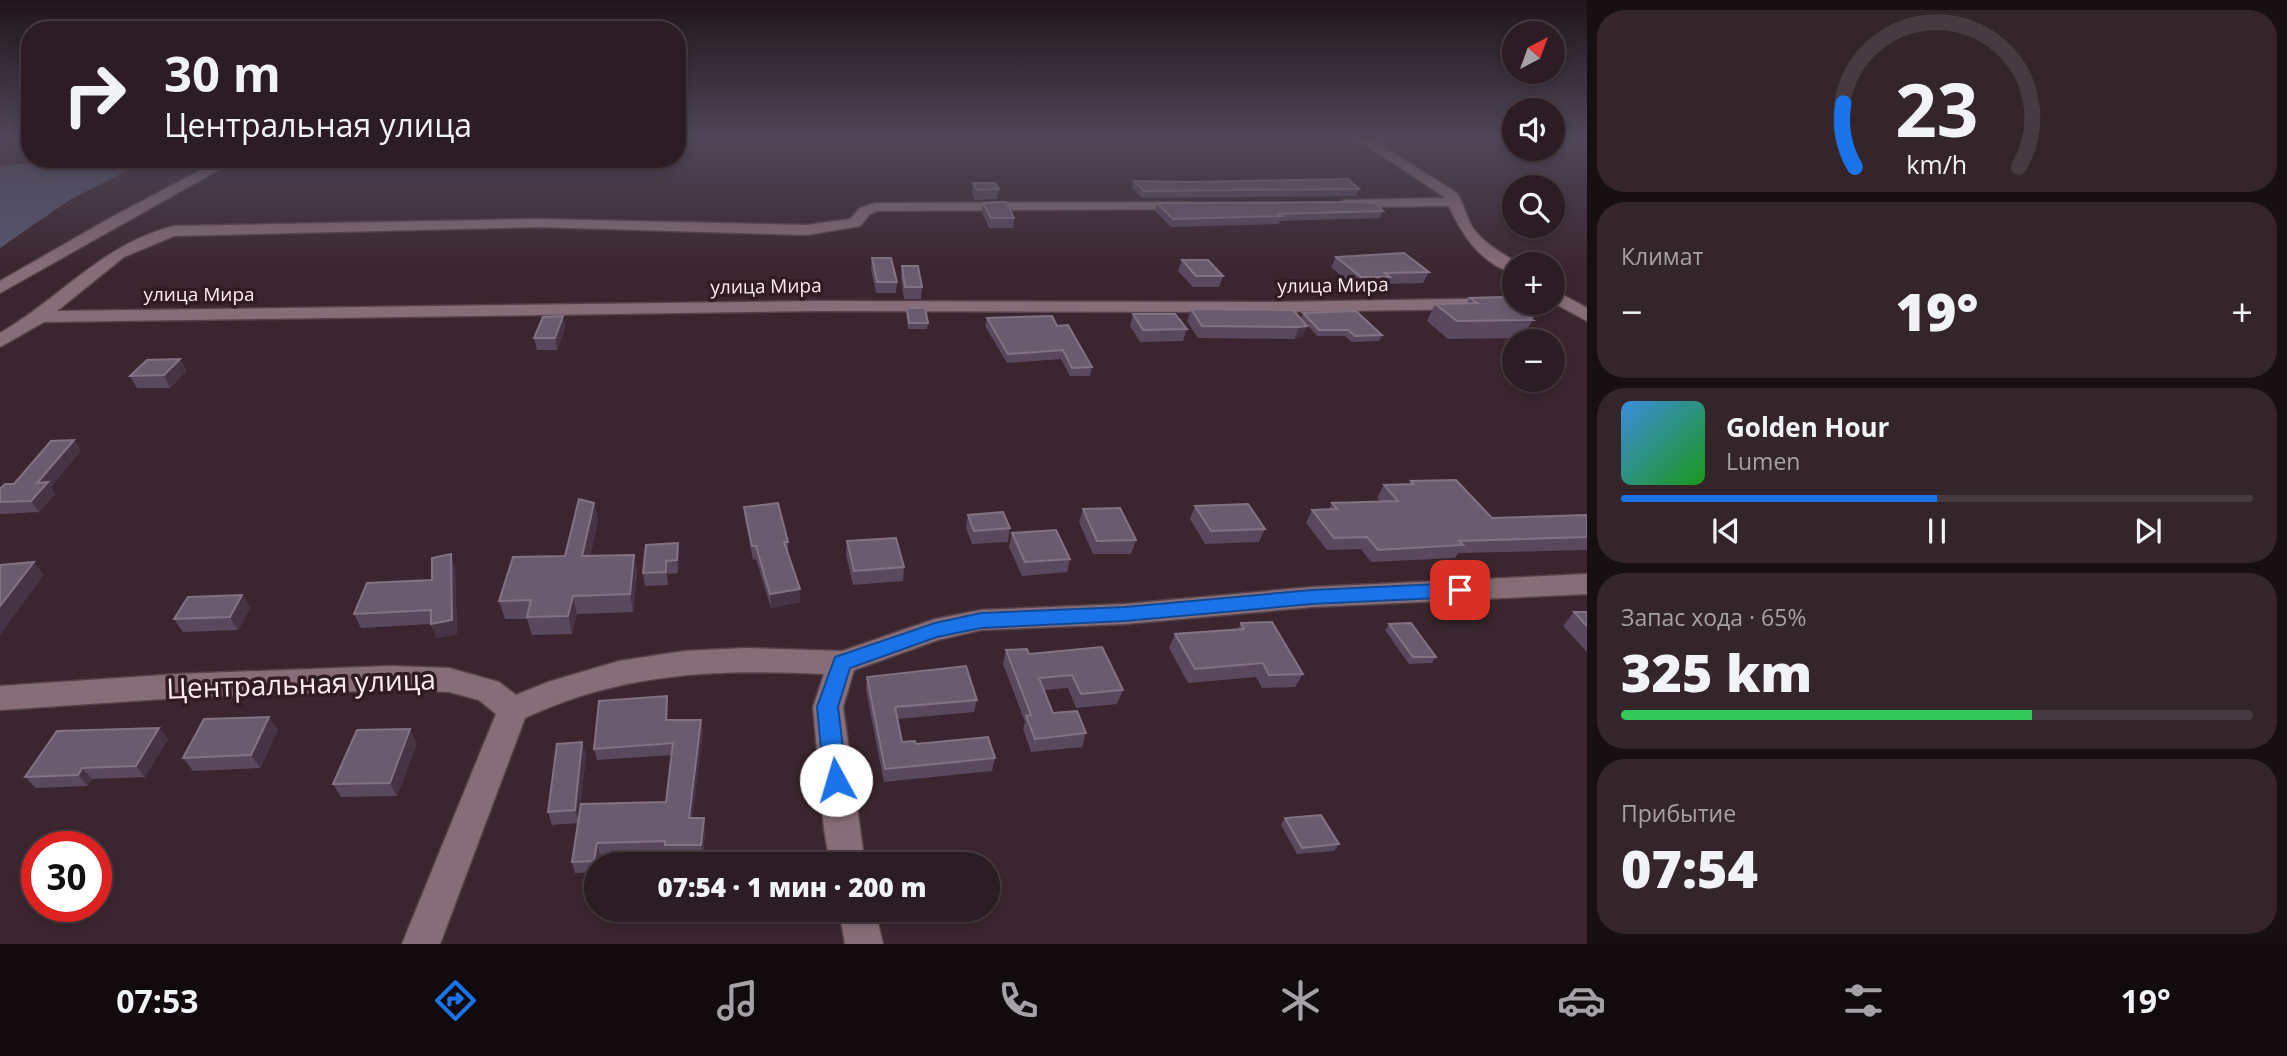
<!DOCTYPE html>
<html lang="ru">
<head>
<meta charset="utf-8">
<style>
  :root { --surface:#2c1c23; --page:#34252b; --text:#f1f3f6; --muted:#a6a1a6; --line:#483a41; --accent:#1a73e8 }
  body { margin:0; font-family:"Open Sans",sans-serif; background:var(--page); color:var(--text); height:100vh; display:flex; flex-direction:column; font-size:26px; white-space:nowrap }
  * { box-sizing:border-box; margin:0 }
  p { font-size:23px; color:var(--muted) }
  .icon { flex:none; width:38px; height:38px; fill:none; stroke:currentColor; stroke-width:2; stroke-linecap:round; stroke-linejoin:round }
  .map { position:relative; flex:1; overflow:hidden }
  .sheet { display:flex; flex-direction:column; gap:10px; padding:10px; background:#180f13; width:700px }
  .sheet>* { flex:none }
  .guide { position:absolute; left:21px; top:21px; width:665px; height:147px; border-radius:28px; box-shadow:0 4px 10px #0003,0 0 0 2px var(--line); background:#2c1c23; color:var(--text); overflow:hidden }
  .needle { width:46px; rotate:41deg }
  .fabs { position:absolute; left:1502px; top:21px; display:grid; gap:14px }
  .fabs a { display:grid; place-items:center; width:63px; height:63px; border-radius:50%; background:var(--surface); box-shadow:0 4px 10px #0003,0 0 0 2px var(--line); font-size:35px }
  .speed { position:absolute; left:21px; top:831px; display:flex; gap:14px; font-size:35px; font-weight:700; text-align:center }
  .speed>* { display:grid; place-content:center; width:91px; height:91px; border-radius:50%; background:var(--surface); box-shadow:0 4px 10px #0003,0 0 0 2px var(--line); line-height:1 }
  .speed .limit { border:10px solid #d22; background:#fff; color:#111 }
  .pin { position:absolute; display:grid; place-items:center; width:60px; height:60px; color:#fff; margin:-30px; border-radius:14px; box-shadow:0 4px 10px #0006 }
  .me { position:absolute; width:77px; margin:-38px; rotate:354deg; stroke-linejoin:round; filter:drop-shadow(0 0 5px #0008) }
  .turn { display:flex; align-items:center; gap:24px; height:147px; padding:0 28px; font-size:32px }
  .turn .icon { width:91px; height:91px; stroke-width:2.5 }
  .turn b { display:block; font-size:49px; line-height:60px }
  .big { font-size:52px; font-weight:800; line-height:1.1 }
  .sheet .tile { flex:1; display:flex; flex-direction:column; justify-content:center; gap:10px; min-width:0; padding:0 24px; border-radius:28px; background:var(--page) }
  .sheet .dial { align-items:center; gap:0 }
  .dial svg { height:182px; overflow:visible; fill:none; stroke:var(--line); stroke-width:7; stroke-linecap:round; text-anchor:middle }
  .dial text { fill:var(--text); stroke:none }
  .song { display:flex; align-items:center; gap:21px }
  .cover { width:84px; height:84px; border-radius:10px; background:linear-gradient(135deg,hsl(210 70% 55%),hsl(120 70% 35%)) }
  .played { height:7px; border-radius:4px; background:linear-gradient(90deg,var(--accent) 50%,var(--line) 50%) }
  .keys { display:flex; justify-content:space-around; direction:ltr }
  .heat { display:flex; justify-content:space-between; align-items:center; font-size:38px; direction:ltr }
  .charge { height:10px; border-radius:5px; background:linear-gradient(90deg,#34c759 65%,var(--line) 0) }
  .trip { position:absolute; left:584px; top:852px; width:416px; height:70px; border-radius:35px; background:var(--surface); box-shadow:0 4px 10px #0003,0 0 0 2px var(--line); font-weight:800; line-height:70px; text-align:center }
  .tab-bar { display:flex; height:112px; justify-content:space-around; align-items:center; background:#120b0e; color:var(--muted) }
  .tab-bar .icon { width:49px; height:49px }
  .tab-bar .active { color:var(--accent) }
  .tab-bar b { font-size:32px; color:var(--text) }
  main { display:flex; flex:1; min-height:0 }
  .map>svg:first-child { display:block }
</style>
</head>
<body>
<main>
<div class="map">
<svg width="1587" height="944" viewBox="0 0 1587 944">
  <rect width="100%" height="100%" fill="#3b262f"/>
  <!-- water -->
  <path fill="#565670" d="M 82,159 L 136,162 L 135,167 L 71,199 L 0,248 L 0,166 Z"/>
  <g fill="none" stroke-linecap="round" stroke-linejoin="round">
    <defs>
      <g id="minor">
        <path d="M 1354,137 L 1368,137 L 1457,193 C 1464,204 1466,217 1473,228 C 1484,244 1504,254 1519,264 L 1514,264 L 1514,273 C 1482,265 1461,234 1449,206 L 1339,207 L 1337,204 L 1344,200 L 1446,198 Z"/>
        <path d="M 222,159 L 238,159 L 0,293 L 0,281 L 110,218 Z"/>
        <path d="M 1187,202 L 1192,203 L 1192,209 L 877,211 L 870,214 L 860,226 L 807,235 L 539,227 L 174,236 L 124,257 L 57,311 L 819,301 L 1277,302 L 1514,298 L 1514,303 L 1548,303 L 1539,308 L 1277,312 L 819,311 L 44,322 L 0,347 L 0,333 C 62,297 102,244 174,226 L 539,219 L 807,225 L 850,219 L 860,208 L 875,203 Z"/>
        <path d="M 1552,289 L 1587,308 L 1587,321 L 1552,302 Z"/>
        <path d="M 1587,574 L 1587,594 L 1312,607 L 1125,624 L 981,630 L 938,640 L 854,670 L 843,707 L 865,864 L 830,864 L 824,829 L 813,707 L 824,674 C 718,669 623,672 525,718 L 440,944 L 402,944 L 496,714 L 479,700 L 449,692 L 390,690 L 178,698 L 0,710 L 0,686 L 178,674 L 390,666 L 449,668 L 499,682 L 516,695 L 548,682 L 619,661 L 684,651 L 746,648 L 842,651 L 935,619 L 981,610 L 1125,604 L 1312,587 Z"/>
        <path d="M 839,910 L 875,910 L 883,944 L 845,944 Z"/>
      </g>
    </defs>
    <!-- minor casing -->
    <use href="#minor" stroke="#56434b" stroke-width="3"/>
    <!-- minor -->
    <use href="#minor" fill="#876d77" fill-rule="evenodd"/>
  </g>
  <!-- wall -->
  <g fill="#5a495e">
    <path d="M 1134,181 L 1359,189 L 1356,196 L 1142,198 L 1132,188 Z"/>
    <path d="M 973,183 L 999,189 L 997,199 L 975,200 L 972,193 Z"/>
    <path d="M 983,203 L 1014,218 L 1013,228 L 989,228 L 982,213 Z"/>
    <path d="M 1157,203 L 1383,211 L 1380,218 L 1280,221 L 1279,224 L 1171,227 L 1155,211 Z"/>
    <path d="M 1336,257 L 1429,272 L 1423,283 L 1387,284 L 1385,288 L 1356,289 L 1331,267 Z"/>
    <path d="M 872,258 L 897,282 L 896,293 L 876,293 L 871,269 Z"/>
    <path d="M 1182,260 L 1223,276 L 1219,287 L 1193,287 L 1178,271 Z"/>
    <path d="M 902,266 L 922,287 L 921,299 L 904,299 L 901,277 Z"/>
    <path d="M 1470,298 L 1531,317 L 1530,318 L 1533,320 L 1522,338 L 1448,339 L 1427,321 L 1435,304 L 1467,303 Z"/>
    <path d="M 907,308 L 928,323 L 927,329 L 908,329 L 906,314 Z"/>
    <path d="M 1191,309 L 1307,326 L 1302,337 L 1294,339 L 1198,338 L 1187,321 Z"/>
    <path d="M 1303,313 L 1382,335 L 1379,341 L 1352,342 L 1345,336 L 1317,336 L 1301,318 Z"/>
    <path d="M 1133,314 L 1187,329 L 1183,341 L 1140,342 L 1130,326 Z"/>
    <path d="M 563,316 L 565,328 L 557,350 L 537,350 L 534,338 Z"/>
    <path d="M 987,318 L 1057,326 L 1092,367 L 1090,376 L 1070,376 L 1061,359 L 1007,363 L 985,326 Z"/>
    <path d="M 180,359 L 186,371 L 170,388 L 137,388 L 130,376 Z"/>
    <path d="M 81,450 L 51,487 L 55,494 L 39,512 L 0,514 L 0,502 L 14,484 Z"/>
    <path d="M 1411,481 L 1492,518 L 1587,515 L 1587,550 L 1458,553 L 1455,558 L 1371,562 L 1361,549 L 1327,550 L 1306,523 L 1312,510 L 1329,510 L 1332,503 L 1380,501 L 1377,498 L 1384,485 L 1409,484 Z"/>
    <path d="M 594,503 L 598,521 L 590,556 L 634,555 L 637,573 L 633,612 L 577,614 L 572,634 L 532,635 L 527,619 L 505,619 L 499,601 L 565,556 Z"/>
    <path d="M 1195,506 L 1265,529 L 1259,542 L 1205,544 L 1190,519 Z"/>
    <path d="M 744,507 L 788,542 L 788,553 L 800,602 L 771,608 L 756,559 L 753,560 L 745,520 Z"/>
    <path d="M 1083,509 L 1136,540 L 1131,554 L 1093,554 L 1079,522 Z"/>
    <path d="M 968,515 L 1010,528 L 1008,542 L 972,544 L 966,528 Z"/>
    <path d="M 1012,533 L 1070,559 L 1067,572 L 1022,576 L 1009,547 Z"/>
    <path d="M 847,541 L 904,567 L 903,581 L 853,585 L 846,555 Z"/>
    <path d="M 678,543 L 679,557 L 678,573 L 668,574 L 668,585 L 645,586 L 643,573 Z"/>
    <path d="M 455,567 L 457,634 L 437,638 L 431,624 L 361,628 L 354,614 L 432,580 Z"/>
    <path d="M 242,595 L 250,608 L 238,630 L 183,632 L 174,619 Z"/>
    <path d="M 1574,612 L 1587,612 L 1587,652 L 1563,626 Z"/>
    <path d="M 1241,623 L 1303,674 L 1295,687 L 1262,688 L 1256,677 L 1188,683 L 1169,648 L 1175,634 L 1238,629 Z"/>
    <path d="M 1389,624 L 1436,657 L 1432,663 L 1409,664 L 1385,630 Z"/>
    <path d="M 1006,650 L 1029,654 L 1123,690 L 1117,704 L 1076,708 L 1068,688 L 1044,690 L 1053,713 L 1086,733 L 1082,747 L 1031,752 L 1023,729 L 1025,722 L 1003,664 Z"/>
    <path d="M 867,677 L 977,700 L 974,712 L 897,719 L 902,742 L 995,758 L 992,771 L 884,782 L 866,690 Z"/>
    <path d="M 667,696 L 668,708 L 668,720 L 703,731 L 692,818 L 704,818 L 705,830 L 703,856 L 667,856 L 666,852 L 600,854 L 598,864 L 597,864 L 597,872 L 575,873 L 572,862 L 578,823 L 552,825 L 548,812 L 582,742 L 586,755 L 580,807 L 666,802 L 672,755 L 597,760 L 594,749 Z"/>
    <path d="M 159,728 L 168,739 L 145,777 L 92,779 L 88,786 L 36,788 L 25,777 Z"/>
    <path d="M 278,730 L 260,768 L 193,771 L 183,758 Z"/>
    <path d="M 417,743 L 397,796 L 341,797 L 333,784 Z"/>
    <path d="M 1285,818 L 1339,844 L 1334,851 L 1297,854 L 1281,825 Z"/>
  </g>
  <!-- shaded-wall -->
  <g fill="#463445">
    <path d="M 563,316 L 565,328 L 557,350 L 555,338 Z"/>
    <path d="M 1307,326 L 1302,337 L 1294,339 L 1299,327 Z"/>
    <path d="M 180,359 L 186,371 L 170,388 L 164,375 Z"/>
    <path d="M 74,440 L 81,450 L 51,487 L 55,494 L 39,512 L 31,501 L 37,483 Z"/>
    <path d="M 594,503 L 598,521 L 586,575 L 582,556 Z"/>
    <path d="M 678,543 L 679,557 L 678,573 L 677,560 Z"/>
    <path d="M 451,554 L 455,567 L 457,634 L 437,638 L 431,624 Z"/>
    <path d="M 634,555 L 637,573 L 633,612 L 630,594 Z"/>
    <path d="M 666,561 L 668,574 L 668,585 L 666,572 Z"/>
    <path d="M 34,562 L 44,575 L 0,635 L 0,606 Z"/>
    <path d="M 800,589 L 800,602 L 771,608 L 770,594 Z"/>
    <path d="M 242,595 L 250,608 L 238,630 L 230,617 Z"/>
    <path d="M 573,596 L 577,614 L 572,634 L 568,616 Z"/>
    <path d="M 667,696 L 668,708 L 668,731 L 666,720 Z"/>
    <path d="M 269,717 L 278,730 L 260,768 L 251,755 Z"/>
    <path d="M 701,720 L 703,731 L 691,830 L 689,818 Z"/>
    <path d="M 159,728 L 168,739 L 145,777 L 136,766 Z"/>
    <path d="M 410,729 L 417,743 L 397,796 L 390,783 Z"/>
    <path d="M 582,742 L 586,755 L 579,823 L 575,810 Z"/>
    <path d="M 82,768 L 92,779 L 88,786 L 78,775 Z"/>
    <path d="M 704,818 L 705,830 L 703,856 L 701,845 Z"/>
    <path d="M 597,843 L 600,854 L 598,864 L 597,864 L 597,871 L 594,861 Z"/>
  </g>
  <!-- building -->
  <g fill="#6b5b6e" stroke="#827282" stroke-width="2">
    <path d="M 1348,179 L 1359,189 L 1144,191 L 1134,181 L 1190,182 Z"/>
    <path d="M 973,183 L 995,183 L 999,189 L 977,190 Z"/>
    <path d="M 1006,202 L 1014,218 L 991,218 L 983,203 Z"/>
    <path d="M 1374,202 L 1383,211 L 1279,214 L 1282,216 L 1173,219 L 1157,203 Z"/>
    <path d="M 1404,253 L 1429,272 L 1385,273 L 1390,277 L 1361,277 L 1336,257 Z"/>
    <path d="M 872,258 L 891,258 L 897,282 L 877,282 Z"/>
    <path d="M 1182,260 L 1208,260 L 1223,276 L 1196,276 Z"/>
    <path d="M 902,266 L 918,266 L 922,287 L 905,287 Z"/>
    <path d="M 1504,297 L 1531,317 L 1528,317 L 1533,320 L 1457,321 L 1435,304 L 1477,303 L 1470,298 Z"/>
    <path d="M 907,308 L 925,308 L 928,323 L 909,323 Z"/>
    <path d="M 1191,309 L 1293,310 L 1307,326 L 1299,327 L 1202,326 Z"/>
    <path d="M 1356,311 L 1382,335 L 1355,336 L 1348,330 L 1319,330 L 1303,313 Z"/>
    <path d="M 1133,314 L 1175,314 L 1187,329 L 1143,330 Z"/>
    <path d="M 563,316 L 555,338 L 534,338 L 543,317 Z"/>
    <path d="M 1052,316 L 1057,326 L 1068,325 L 1092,367 L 1072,368 L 1063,350 L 1008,354 L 987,318 Z"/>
    <path d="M 180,359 L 164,375 L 130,376 L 147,360 Z"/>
    <path d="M 74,440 L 37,483 L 48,482 L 31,501 L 0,502 L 0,489 L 5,484 L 14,484 L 51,441 Z"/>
    <path d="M 1456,480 L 1492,518 L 1587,515 L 1587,537 L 1459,541 L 1463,545 L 1378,550 L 1367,537 L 1334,538 L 1312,510 L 1337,509 L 1332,503 L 1398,501 L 1384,485 L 1414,484 L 1411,481 Z"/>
    <path d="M 579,499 L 594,503 L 582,556 L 634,555 L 630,594 L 573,596 L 568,616 L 527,617 L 531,600 L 499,601 L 513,557 L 565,556 Z"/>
    <path d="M 778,503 L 788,542 L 784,542 L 800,589 L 770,594 L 756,546 L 752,546 L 744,507 Z"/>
    <path d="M 1248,504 L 1265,529 L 1211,531 L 1195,506 Z"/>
    <path d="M 1120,508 L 1136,540 L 1097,541 L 1083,509 Z"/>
    <path d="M 1003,512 L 1010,528 L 974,531 L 968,515 Z"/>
    <path d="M 1056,530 L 1070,559 L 1025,562 L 1012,533 Z"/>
    <path d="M 896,538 L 904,567 L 854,571 L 847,541 Z"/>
    <path d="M 678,543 L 677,560 L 666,561 L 666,572 L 643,573 L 646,545 Z"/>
    <path d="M 451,554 L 452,620 L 431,624 L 431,610 L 354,614 L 367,583 L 432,580 L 432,558 Z"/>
    <path d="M 34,562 L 0,606 L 0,565 Z"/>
    <path d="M 242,595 L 230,617 L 174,619 L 188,597 Z"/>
    <path d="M 1574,612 L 1587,612 L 1587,626 Z"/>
    <path d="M 1272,622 L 1303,674 L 1269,675 L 1263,663 L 1195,669 L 1175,634 L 1244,629 L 1241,623 Z"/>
    <path d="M 1411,623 L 1436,657 L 1413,657 L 1389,624 Z"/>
    <path d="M 1102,647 L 1123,690 L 1081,694 L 1072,675 L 1039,678 L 1053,713 L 1077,711 L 1086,733 L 1035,739 L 1026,716 L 1031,715 L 1006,650 L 1027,649 L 1029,654 Z"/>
    <path d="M 966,666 L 977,700 L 895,707 L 902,742 L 915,741 L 916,744 L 988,737 L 995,758 L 885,769 L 867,677 Z"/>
    <path d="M 667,696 L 666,720 L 701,720 L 689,818 L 704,818 L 701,845 L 665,845 L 665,841 L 597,843 L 594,861 L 572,862 L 581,804 L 666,802 L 673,743 L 594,749 L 599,701 Z"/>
    <path d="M 269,717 L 251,755 L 183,758 L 204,719 Z"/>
    <path d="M 159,728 L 136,766 L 82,768 L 78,775 L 25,777 L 57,731 Z"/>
    <path d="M 410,729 L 390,783 L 333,784 L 357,730 Z"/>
    <path d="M 582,742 L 575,810 L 548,812 L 557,744 Z"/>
    <path d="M 1321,815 L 1339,844 L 1302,848 L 1285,818 Z"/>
  </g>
  <!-- sky -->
  <linearGradient id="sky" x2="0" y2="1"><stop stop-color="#20151a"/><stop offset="0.51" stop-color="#4f4758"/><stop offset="1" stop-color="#4f4758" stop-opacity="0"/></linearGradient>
  <rect width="1587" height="269" fill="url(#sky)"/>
  <!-- route -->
  <path fill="#1a73e8" stroke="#114b97" stroke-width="2" d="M 1460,583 L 1469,590 L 1460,597 L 1312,604 L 1125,621 L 981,628 L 937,637 L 850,668 L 838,707 L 847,780 L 844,788 L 836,791 L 828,788 L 824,780 L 817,707 L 835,657 L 935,623 L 981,613 L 1125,607 L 1312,590 Z"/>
  <g text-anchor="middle" stroke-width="7" stroke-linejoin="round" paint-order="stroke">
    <!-- far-street labels -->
    <g font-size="19" fill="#fbecf1" stroke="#311c25">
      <text transform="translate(1333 285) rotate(-1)" y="7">улица Мира</text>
      <text transform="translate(766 286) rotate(-1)" y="7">улица Мира</text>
      <text x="199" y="301">улица Мира</text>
    </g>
    <!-- near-street labels -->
    <g font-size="28" fill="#fbecf1" stroke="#311c25">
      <text transform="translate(301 684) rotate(-2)" y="10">Центральная улица</text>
    </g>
  </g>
</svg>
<div class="fabs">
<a><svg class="needle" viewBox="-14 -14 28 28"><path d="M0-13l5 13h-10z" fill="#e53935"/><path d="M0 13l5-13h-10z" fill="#a6a1a6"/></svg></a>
<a><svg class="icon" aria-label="sound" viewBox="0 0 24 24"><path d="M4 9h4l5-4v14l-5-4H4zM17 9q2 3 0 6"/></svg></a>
<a><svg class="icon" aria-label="search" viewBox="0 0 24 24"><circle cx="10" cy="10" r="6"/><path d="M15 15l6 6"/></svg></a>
<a>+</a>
<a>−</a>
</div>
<div class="speed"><div class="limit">30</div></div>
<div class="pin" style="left:1460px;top:590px;background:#d93025"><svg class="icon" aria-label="arrive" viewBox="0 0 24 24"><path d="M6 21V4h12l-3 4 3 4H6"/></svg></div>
<svg class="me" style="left:836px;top:780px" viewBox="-20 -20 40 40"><circle r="19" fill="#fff"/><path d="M0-13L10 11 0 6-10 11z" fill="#1a73e8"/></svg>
<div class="trip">07:54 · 1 мин · 200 m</div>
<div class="guide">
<div class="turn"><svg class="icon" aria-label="right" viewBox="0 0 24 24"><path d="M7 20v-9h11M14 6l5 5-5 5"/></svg><div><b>30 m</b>Центральная улица</div></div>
</div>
</div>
<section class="sheet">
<div class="tile dial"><svg viewBox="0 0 100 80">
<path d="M14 69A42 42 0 1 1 86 69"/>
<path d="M14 69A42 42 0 0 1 9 41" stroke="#1a73e8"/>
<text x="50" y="56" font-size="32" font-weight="700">23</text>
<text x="50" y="72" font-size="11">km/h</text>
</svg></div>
<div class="tile"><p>Климат</p>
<div class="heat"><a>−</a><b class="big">19°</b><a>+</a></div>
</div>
<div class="tile">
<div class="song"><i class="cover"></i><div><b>Golden Hour</b><p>Lumen</p></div></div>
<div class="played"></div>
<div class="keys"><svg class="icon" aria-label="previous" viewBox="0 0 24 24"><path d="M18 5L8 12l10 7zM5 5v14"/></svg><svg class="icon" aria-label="pause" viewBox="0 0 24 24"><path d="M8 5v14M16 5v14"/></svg><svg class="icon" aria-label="next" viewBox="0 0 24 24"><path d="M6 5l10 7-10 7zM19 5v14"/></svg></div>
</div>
<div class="tile"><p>Запас хода · 65%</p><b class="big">325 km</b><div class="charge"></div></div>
<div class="tile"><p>Прибытие</p><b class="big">07:54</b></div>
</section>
</main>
<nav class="tab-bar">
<b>07:53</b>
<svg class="icon active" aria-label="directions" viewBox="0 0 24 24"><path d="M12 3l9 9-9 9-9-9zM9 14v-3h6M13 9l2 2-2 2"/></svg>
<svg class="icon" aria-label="music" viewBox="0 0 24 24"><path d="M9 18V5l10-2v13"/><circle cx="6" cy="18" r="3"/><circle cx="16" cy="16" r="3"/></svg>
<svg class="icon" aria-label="phone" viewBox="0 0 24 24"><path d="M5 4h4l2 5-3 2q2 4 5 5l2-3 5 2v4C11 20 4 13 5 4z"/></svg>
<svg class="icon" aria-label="climate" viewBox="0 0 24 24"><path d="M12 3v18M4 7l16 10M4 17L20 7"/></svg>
<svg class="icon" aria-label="car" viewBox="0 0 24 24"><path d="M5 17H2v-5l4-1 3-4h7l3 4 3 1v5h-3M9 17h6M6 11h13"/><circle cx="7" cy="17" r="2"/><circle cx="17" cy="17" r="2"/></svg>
<svg class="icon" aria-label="filters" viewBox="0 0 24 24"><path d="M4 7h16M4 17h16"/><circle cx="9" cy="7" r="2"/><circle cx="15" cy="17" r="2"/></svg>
<b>19°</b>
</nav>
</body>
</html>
